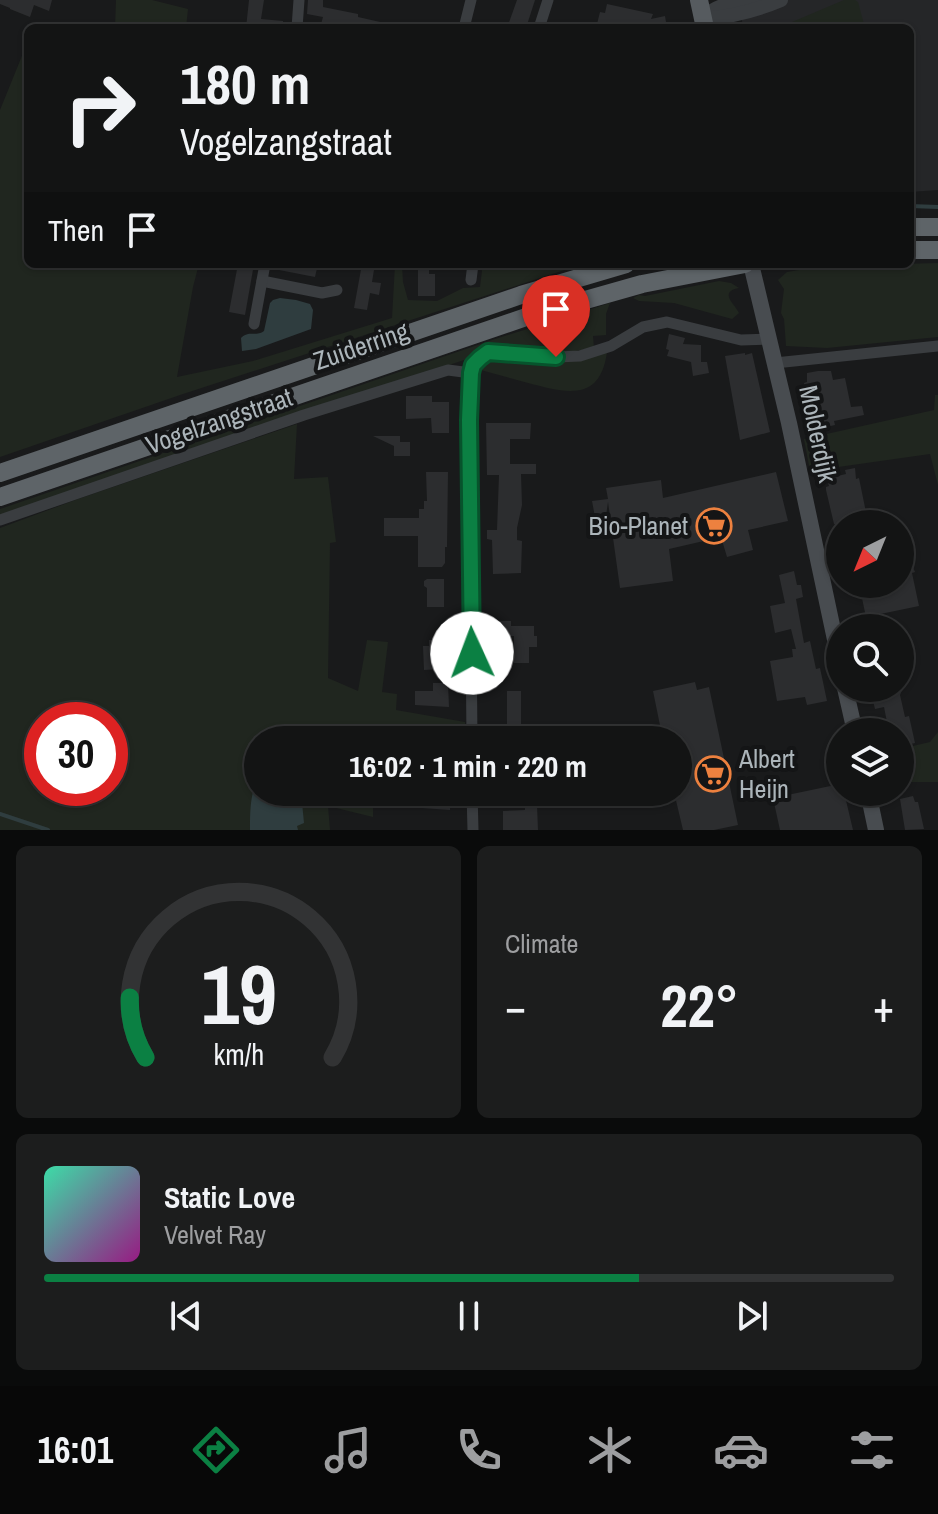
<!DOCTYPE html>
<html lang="en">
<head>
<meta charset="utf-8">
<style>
  :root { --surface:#131414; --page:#1c1d1d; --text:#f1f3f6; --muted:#9d9ea0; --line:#323334; --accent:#0b8043 }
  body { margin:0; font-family:"Archivo Narrow",sans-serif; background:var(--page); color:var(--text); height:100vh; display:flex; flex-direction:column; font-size:30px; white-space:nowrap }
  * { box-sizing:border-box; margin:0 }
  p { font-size:26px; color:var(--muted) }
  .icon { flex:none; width:44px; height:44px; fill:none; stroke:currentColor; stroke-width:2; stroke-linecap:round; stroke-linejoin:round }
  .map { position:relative; height:830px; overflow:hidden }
  .panel { display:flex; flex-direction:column; gap:16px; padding:16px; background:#0a0b0b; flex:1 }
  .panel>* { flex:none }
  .guide { position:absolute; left:24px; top:24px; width:890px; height:244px; border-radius:12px; box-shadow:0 2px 6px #0004,0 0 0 2px var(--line); background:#131414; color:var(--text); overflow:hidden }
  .needle { width:52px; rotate:223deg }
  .tools { position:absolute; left:826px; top:510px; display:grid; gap:16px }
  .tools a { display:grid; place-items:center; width:88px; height:88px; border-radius:50%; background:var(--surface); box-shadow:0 2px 6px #0004,0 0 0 2px var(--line); font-size:40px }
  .speed { position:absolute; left:24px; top:702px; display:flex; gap:16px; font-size:40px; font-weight:700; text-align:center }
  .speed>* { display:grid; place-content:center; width:104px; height:104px; border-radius:50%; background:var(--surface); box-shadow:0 2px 6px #0004,0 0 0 2px var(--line); line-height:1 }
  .speed .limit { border:12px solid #d22; background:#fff; color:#111 }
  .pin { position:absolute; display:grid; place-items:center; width:68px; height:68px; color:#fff; margin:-82px -34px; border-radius:50% 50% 50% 0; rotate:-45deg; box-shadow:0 0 8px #0007 }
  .pin .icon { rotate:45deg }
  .me { position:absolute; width:88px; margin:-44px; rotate:358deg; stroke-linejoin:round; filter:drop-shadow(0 0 6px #0008) }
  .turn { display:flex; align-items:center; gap:28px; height:168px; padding:0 24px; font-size:36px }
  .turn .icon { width:104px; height:104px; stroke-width:2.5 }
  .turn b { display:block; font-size:56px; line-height:68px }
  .then { display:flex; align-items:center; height:76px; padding:0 24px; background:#0003; gap:16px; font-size:30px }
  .big { font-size:60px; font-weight:700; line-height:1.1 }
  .panel .card { flex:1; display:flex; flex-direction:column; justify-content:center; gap:12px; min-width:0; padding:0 28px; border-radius:12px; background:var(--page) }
  .panel .dial { align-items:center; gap:0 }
  .dial svg { height:208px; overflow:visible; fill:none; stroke:var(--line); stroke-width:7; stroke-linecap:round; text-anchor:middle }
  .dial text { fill:var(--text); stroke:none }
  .song { display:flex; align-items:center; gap:24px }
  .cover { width:96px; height:96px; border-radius:12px; background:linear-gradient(135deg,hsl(160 70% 55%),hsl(310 70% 35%)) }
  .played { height:8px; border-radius:4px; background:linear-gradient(90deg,var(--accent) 70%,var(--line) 70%) }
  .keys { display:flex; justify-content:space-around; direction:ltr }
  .heat { display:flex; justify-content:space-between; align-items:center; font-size:44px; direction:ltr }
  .panel .tiles { flex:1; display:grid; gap:16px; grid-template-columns:1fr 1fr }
  .card:last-child { grid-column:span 2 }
  .trip { position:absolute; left:244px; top:726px; width:448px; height:80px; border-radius:40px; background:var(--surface); box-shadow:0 2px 6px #0004,0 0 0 2px var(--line); font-weight:700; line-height:80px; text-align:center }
  .tab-bar { display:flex; height:128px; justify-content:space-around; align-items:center; background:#080808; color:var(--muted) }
  .tab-bar .icon { width:56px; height:56px }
  .tab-bar .on { color:var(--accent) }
  .tab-bar b { font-size:36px; color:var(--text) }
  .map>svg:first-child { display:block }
</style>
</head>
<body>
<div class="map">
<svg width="938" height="830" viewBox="0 0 938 830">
  <rect width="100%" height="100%" fill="#191a1b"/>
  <!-- built -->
  <path fill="#252628" d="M 739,0 L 938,0 L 938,190 L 910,192 L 910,28 L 743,28 Z"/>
  <!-- green -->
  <g fill="#20261f" fill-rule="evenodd">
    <path d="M 116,0 L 152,0 L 188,9 L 186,28 L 115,28 Z"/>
    <path d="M 844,0 L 855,0 L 858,2 L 865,28 L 778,28 Z"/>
    <path d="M 28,41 L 28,264 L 199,264 L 193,287 L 177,377 L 253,361 L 392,318 L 395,264 L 402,265 L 403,282 L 408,300 L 437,301 L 463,288 L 480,287 L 482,271 L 478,264 L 583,264 L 183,394 L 0,457 L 0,110 Z"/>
    <path d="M 938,263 L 938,337 L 827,348 L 786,346 L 784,319 L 781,313 L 784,289 L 778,280 L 787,272 L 822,266 Z"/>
    <path d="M 719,281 L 731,283 L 739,288 C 718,292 735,304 739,313 L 732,319 L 674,303 L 639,301 L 633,298 L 639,295 L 645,296 Z"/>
    <path d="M 610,303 L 606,314 L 606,335 L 593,336 L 594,348 L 576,351 L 473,357 L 0,515 L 0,509 L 492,340 Z"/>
    <path d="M 607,352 C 600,404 564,392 528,383 C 511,378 494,374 477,369 L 489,357 Z"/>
    <path d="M 935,395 L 938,395 L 938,485 L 930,454 L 810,471 L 804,439 L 934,410 Z"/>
    <path d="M 297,424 L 294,479 L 328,477 L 336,542 L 330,543 L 328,678 L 358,691 L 367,640 L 388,642 L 382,692 L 397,694 L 396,710 L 465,722 L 466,740 L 258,740 L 258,792 L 352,792 L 373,798 L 373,817 L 328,806 L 330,830 L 0,830 L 0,528 L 78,499 ZM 42,720 L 110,720 L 110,788 L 42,788 Z"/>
    <path d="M 938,732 L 938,782 L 900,782 L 900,749 L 930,742 Z"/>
  </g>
  <!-- water -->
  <g fill="#2f3d3f">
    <path d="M 280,298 L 296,300 L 310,304 L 313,310 L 311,329 L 256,349 L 242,351 L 241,338 C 248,330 257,337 264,331 L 270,303 L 273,300 Z"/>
    <path d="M 258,778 L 258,792 L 301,792 L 304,823 L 297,826 L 298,830 L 250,830 C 250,812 250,794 258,778 Z"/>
  </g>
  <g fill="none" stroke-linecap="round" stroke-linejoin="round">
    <!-- stream -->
    <g stroke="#2f3d3f" stroke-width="4">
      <path d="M 910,206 L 938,207"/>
      <path d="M 0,814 L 48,830"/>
    </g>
  </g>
  <!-- building -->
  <g fill="#2c2d2f">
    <path d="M 0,0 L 52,0 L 49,11 L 34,5 L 30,17 L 10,9 L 10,8 L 0,4 Z"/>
    <path d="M 249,0 L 264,0 L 261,19 L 283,21 L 283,28 L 246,28 Z"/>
    <path d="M 308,0 L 323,0 L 323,7 L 358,14 L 358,17 L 389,24 L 389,28 L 320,28 L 323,17 L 307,14 Z"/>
    <path d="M 517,0 L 535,0 L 526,28 L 507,28 Z"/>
    <path d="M 607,4 L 653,14 L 651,19 L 665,16 L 667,28 L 596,28 L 600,12 L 605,13 Z"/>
    <path d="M 238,264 L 254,264 L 245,315 L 229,312 Z"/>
    <path d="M 274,264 L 318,264 L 315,277 L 274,269 Z"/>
    <path d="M 362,264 L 375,264 L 372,282 L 381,283 L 379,295 L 370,293 L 367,310 L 354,308 Z"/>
    <path d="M 418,266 L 429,266 L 429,274 L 435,274 L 435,296 L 418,296 Z"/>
    <path d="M 669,334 L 685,338 L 683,344 L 701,345 L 701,362 L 707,362 L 709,373 L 693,376 L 691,362 L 667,356 L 669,350 L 666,349 Z"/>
    <path d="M 745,353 L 745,355 L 752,353 L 770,432 L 740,440 L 725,356 Z"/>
    <path d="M 818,371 L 831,371 L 833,380 L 845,378 L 851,407 L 862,406 L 864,415 L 834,421 L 835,425 L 817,429 L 816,423 L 813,424 L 804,383 L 807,382 L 807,373 Z"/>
    <path d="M 406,396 L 432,396 L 432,402 L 449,402 L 449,433 L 432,433 L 431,418 L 406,419 Z"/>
    <path d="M 486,423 L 531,423 L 530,439 L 510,439 L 510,464 L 536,464 L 536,474 L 521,474 L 522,505 L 517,528 L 517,540 L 522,541 L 521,573 L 493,574 L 492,540 L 487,539 L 487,530 L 497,530 L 499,475 L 487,475 Z"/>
    <path d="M 373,436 L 400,436 L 400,442 L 410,442 L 410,456 L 394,456 L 394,446 Z"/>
    <path d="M 855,468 L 856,479 L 859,478 L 860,483 L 868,522 L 859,524 L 834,524 L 826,490 L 826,487 L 829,486 L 827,480 L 829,478 L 846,474 L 845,470 Z"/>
    <path d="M 426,472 L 448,472 L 447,547 L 445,547 L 445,563 L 442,567 L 418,567 L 418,536 L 384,536 L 384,518 L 419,518 L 419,509 L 424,509 L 424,501 L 427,501 Z"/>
    <path d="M 776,472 L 788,521 L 748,530 L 753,550 L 727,557 L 721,537 L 669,549 L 673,581 L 620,588 L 608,502 L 606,516 L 595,517 L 592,501 L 608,499 L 606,488 L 661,480 L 663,498 Z"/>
    <path d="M 900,535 L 915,572 L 912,573 L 919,606 L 866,617 L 859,584 L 900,584 Z"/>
    <path d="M 794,571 L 797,585 L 801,585 L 803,597 L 796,599 L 804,643 L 810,641 L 816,669 L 820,668 L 827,701 L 807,705 L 805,697 L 777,701 L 770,661 L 793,657 L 792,649 L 796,649 L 791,629 L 775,633 L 770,606 L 785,603 L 779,575 Z"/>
    <path d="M 427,579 L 444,579 L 444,607 L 427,607 L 427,588 L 424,586 L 424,581 Z"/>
    <path d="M 498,621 L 511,621 L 511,626 L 534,626 L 534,636 L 537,636 L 537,647 L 529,647 L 529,663 L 514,663 L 514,636 L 498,636 Z"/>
    <path d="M 429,640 L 439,640 L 439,669 L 424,670 L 423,646 L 429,646 Z"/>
    <path d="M 695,682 L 697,690 L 709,687 L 738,825 L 714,830 L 683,830 L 674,792 L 678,792 L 678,740 L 663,740 L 653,691 Z"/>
    <path d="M 433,683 L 448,683 L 449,707 L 415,705 L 415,691 L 433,691 Z"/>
    <path d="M 870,688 L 903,688 L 900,695 L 905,717 L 909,716 L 915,743 L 903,746 L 903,742 L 900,743 L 900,732 L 889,732 L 884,707 L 875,709 Z"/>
    <path d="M 507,691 L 521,691 L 521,737 L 517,737 L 517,740 L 507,740 Z"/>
    <path d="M 840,784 L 840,792 L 844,792 L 853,830 L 780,830 L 773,798 Z"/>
    <path d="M 421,792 L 439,792 L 439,799 L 450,799 L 450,810 L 422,808 Z"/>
    <path d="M 525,792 L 558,798 L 556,808 L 537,805 L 538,830 L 503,830 L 503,811 L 525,810 Z"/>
    <path d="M 913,796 L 915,802 L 918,802 L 924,829 L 905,830 L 900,799 Z"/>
  </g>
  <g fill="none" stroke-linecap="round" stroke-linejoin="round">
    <!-- minor -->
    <g stroke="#3a3d40" stroke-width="11">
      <path d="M 297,28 L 299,0"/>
      <path d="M 464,28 L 471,0"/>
      <path d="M 539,28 L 548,0"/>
      <path d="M 471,280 L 473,264"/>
      <path d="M 262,281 L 322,293 L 337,290"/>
      <path d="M 254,324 L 265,264"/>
      <path d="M 775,363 L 938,346"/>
      <path d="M 0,520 L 304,415 L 448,370 L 471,373"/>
      <path d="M 472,740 L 469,420 C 470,408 468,375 473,366 C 476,359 483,356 488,352 L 556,357 L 580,356 L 611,346 L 643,327 L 667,322 L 741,340 L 770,339"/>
      <path d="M 472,792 L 473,830"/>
    </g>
    <!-- tertiary -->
    <g stroke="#3a3d40" stroke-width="14">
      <path d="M 703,18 C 717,3 736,3 756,0"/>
      <path d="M 703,19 C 731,17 755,11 781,0"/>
    </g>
    <!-- secondary -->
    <g stroke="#484c50" stroke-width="16">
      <path d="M 751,264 L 789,423 L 840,663"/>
      <path d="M 845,688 L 855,732"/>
      <path d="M 868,792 L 876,830"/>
    </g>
    <!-- primary -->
    <path stroke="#565b5f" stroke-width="18" d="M 699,0 L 705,28"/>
    <!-- trunk -->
    <g stroke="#5e6468" stroke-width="18">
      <path d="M 910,227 L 938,227"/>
      <path d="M 910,250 L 938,250"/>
      <path d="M 0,473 L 521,295 L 626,264"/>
      <path d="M 0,497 L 529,316 L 642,284 L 745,264"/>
    </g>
  </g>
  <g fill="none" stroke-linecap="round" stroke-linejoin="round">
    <defs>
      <path id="route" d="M 472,653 L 469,420 L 471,373 L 473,365 L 480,358 L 488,352 L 556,357"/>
    </defs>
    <!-- route casing -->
    <use href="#route" stroke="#07532c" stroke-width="20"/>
    <!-- route -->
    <use href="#route" stroke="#0b8043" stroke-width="14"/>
  </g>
  <!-- icons -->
  <defs>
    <symbol id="supermarket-ring" viewBox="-11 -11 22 22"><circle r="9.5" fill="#141516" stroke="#ed813f" stroke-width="1.5"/><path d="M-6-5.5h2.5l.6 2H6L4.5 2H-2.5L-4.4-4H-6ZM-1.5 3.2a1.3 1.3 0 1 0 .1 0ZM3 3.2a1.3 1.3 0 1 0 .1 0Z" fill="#ed813f"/></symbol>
  </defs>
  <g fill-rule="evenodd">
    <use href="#supermarket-ring" x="694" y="506" width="40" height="40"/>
    <use href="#supermarket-ring" x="693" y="754" width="40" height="40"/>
  </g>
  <g text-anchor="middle" stroke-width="8" stroke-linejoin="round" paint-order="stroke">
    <!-- street labels -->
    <g font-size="26" fill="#acb5ba" stroke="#141516">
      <text transform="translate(361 346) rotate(-19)" y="9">Zuiderring</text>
      <text transform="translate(219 421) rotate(-19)" y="9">Vogelzangstraat</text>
      <text transform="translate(818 434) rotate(78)" y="9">Molderdijk</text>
    </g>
    <!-- poi labels -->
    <g font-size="26" fill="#acb5ba" stroke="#141516" text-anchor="end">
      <text x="688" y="535">Bio-Planet</text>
      <text x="739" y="768" text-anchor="start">Albert<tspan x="739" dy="30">Heijn</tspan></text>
    </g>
  </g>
</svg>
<div class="tools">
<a><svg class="needle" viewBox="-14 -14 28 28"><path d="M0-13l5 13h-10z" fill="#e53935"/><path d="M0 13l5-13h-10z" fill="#9d9ea0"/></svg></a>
<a><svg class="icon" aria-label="search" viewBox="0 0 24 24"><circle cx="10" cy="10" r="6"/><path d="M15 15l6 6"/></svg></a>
<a><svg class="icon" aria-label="layers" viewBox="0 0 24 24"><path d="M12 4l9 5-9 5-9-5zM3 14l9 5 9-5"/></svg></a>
</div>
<div class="speed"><div class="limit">30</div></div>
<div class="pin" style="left:556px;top:357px;background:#d93025"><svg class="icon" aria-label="arrive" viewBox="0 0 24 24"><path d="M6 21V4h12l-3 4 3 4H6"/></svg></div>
<svg class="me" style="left:472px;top:653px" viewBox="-20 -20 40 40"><circle r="19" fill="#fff"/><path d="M0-13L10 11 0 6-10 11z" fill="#0b8043"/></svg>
<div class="trip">16:02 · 1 min · 220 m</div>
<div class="guide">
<div class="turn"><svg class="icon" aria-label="right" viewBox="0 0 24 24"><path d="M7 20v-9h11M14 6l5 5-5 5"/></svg><div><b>180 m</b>Vogelzangstraat</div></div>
<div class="then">Then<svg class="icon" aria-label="arrive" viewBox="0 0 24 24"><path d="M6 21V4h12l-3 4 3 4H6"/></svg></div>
</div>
</div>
<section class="panel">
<div class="tiles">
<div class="card dial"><svg viewBox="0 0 100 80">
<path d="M14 69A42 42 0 1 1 86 69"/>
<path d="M14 69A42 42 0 0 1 8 46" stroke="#0b8043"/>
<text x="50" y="56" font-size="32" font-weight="700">19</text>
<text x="50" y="72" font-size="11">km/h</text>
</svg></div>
<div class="card"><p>Climate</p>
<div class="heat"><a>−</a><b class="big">22°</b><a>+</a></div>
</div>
<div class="card">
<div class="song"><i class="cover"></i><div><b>Static Love</b><p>Velvet Ray</p></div></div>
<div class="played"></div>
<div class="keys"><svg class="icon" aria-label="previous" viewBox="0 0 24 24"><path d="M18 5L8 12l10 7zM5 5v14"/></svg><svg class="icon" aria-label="pause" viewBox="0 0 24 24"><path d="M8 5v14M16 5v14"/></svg><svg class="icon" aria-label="next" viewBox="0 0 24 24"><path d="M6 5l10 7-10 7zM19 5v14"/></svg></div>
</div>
</div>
</section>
<nav class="tab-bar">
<b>16:01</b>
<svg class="icon on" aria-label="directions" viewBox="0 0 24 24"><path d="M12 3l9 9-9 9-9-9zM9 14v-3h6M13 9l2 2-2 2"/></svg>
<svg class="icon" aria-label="music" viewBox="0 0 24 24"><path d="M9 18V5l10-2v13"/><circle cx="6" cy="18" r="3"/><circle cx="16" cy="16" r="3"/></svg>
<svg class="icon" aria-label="phone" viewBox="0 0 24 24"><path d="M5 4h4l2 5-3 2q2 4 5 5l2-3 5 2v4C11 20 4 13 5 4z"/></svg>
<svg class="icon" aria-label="climate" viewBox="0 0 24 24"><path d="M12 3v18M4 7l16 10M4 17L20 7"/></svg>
<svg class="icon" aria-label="car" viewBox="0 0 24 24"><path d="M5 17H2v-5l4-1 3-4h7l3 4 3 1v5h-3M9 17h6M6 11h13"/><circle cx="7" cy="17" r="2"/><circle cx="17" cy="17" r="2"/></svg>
<svg class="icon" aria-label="filters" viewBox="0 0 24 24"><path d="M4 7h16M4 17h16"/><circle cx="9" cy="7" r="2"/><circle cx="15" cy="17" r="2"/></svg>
</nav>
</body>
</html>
